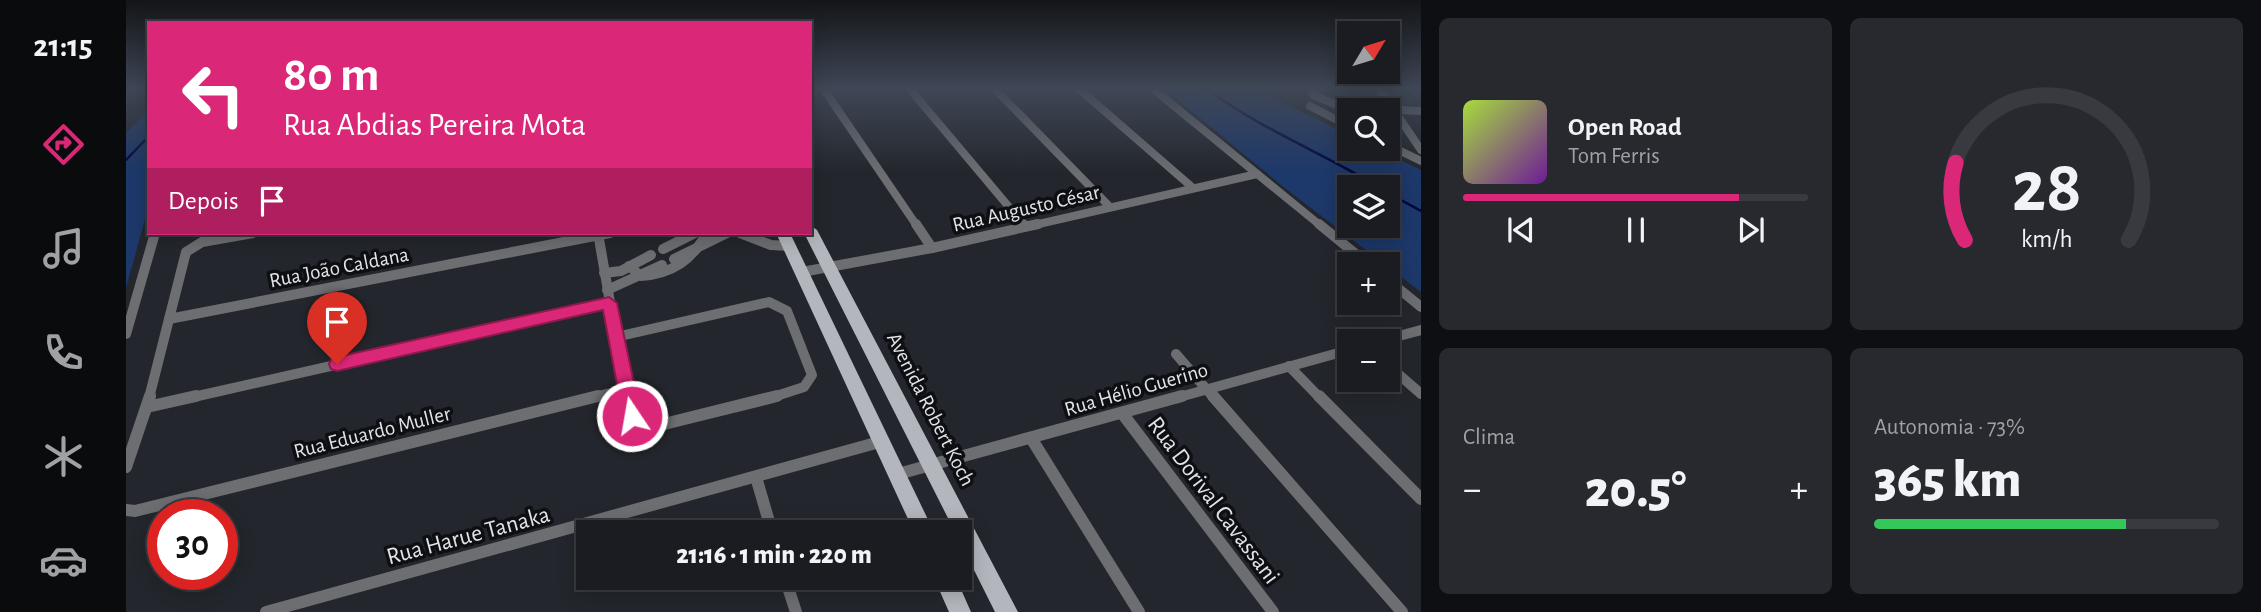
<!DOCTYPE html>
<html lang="pt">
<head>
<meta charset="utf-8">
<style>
  :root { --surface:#1a1c21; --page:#27292e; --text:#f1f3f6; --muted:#9fa1a5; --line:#383a3f; --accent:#db2777 }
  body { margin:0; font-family:"Alegreya Sans",sans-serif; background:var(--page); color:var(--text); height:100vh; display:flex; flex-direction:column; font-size:26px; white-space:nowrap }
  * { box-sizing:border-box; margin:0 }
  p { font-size:23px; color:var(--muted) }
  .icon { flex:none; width:38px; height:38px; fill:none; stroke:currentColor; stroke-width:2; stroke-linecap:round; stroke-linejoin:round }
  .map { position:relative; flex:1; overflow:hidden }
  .side { display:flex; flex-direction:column; gap:18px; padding:18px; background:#0e0f12; width:840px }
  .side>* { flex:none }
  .banner { position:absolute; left:21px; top:21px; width:665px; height:214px; border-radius:0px; box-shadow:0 4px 18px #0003,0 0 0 2px var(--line); background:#db2777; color:#fff; overflow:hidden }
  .needle { width:46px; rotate:52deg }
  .buttons { position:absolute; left:1211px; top:21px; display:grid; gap:14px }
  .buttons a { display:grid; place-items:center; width:63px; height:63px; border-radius:0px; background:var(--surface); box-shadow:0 4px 18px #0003,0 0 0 2px var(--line); font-size:35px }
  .speed { position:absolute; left:21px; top:499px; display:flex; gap:14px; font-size:35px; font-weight:700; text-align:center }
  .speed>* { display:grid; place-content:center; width:91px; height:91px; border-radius:50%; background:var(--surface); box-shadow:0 4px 18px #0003,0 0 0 2px var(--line); line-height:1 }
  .speed .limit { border:10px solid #d22; background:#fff; color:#111 }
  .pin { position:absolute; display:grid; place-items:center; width:60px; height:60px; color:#fff; margin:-72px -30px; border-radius:50% 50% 50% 0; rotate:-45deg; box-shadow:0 0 7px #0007 }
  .pin .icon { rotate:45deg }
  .me { position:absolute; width:77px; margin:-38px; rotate:348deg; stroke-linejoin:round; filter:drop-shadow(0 0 5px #0008) }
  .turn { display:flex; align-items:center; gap:24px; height:147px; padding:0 21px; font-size:32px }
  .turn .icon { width:91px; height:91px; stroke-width:2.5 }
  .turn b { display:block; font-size:49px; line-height:60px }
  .then { display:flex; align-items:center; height:66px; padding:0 21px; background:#0003; gap:14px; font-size:26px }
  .big { font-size:52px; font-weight:800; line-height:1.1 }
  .side .widget { flex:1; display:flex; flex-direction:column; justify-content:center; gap:10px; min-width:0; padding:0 24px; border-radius:10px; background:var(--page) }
  .side .dial { align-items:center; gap:0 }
  .dial svg { height:182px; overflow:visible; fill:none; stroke:var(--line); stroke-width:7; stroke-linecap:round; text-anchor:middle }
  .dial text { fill:var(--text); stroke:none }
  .song { display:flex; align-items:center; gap:21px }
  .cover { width:84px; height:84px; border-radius:10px; background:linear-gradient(135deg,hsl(80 70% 55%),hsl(280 70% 35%)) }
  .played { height:7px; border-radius:4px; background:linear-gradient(90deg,var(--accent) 80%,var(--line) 80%) }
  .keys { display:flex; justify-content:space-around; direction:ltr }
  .heat { display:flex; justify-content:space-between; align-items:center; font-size:38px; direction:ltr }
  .charge { height:10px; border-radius:5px; background:linear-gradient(90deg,#34c759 73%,var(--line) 0) }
  .side .tiles { flex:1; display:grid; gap:18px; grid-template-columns:repeat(2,1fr) }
  .trip { position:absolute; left:450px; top:520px; width:396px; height:70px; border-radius:0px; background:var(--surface); box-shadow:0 4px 18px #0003,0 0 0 2px var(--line); font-weight:800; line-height:70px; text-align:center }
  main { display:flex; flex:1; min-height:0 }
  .tab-bar { display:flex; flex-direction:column; width:126px; justify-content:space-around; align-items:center; background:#0a0b0d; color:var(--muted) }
  .tab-bar .icon { width:49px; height:49px }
  .tab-bar .active { color:var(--accent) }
  .tab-bar b { font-size:32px; color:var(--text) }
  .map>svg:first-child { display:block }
</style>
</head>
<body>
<main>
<nav class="tab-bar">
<b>21:15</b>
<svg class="icon active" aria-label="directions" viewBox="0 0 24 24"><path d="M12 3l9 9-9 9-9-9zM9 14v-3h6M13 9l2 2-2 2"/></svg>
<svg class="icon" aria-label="music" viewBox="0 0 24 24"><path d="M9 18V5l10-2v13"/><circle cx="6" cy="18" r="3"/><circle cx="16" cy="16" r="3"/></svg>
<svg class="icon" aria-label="phone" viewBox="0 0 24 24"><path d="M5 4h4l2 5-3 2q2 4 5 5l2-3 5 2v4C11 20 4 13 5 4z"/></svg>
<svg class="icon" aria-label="climate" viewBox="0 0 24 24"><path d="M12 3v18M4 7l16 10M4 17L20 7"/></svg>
<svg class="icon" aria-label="car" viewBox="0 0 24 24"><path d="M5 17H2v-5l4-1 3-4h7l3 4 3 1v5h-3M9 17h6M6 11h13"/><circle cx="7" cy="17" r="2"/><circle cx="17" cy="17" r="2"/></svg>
</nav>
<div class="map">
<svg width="1295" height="612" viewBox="0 0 1295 612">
  <rect width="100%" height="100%" fill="#23262c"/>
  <!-- green -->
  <g fill="#1d386a" fill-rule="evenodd">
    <path d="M 1038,88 L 1136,88 L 1148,98 L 1223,135 L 1223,149 L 1251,149 L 1295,170 L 1295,292 L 1155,185 ZM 1223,187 L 1262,187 L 1262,226 L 1223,226 Z"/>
    <path d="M 23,110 L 23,205 L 0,288 L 0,133 Z"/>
  </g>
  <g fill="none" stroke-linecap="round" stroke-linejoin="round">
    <!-- stream -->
    <g stroke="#000641" stroke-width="2.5">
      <path d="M 1080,88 C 1132,128 1197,153 1253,187"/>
      <path d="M 0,160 L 23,136"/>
      <path d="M 1262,193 L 1295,211"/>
    </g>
    <!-- street-far2 -->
    <g stroke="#6c6e71" stroke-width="8">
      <path d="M 697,88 L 791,226"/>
      <path d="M 783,88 L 899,226"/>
      <path d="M 868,88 L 984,207"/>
      <path d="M 952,88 L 1067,188"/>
      <path d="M 1026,88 L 1195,226"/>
      <path d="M 1184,88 L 1187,95 L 1216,107 L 1295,111"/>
      <path d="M 1253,88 L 1295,150"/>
      <path d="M 1184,106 L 1223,126"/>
      <path d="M 1262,145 L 1295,161"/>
      <path d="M 904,226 L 1131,174"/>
    </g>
    <!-- street-far1 -->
    <g stroke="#6c6e71" stroke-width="10">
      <path d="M 790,224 L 806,248"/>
      <path d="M 897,224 L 899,226"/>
      <path d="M 1193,224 L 1242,264"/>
      <path d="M 472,233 L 490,337"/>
      <path d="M 614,233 L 645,245 L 663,246"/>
      <path d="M 537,249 L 569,233"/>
      <path d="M 548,259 L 601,233"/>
      <path d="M 503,266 L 515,276 C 546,274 566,260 581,233"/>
      <path d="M 676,272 L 806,248 L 912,224"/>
      <path d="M 478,273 L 495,271 L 525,255"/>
      <path d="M 1262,280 L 1295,307"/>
      <path d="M 481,290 L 536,265"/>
      <path d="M 43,319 L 484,233"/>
      <path d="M 0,334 L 29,233"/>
      <path d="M 490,337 L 501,398"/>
      <path d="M 490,337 L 643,302 L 661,311 L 686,375 L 678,387 L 644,398"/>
      <path d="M 1254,341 L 1295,330"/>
      <path d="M 1050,354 L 1088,398"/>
      <path d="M 1262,365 L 1295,394"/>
      <path d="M 1163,366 L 1194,398"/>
      <path d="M 23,398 L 60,252 L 76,242 L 127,233"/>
      <path d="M 63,398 L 483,303"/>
      <path d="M 465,398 L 500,389"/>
      <path d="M 1050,398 L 1223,350"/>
    </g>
    <!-- street -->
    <g stroke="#6c6e71" stroke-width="12">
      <path d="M 500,396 L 506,415 L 516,426 L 530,426 L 651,396"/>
      <path d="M 1087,396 L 1276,612"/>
      <path d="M 1193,396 L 1295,499"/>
      <path d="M 21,407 L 70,396"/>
      <path d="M 996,413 L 1147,612"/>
      <path d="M 905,438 L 1013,612"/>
      <path d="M 0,467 L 24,396"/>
      <path d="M 772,474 L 1056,396"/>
      <path d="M 630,477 L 646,532"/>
      <path d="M 0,510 L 9,511 L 472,396"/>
      <path d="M 659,578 L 670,612"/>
      <path d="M 140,612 L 757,441"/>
    </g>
    <!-- primary -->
    <g fill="#b3b6bc" fill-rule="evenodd">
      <path d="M 684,225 L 691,230 L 892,612 L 869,612 L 833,540 L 833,532 L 829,532 L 678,233 L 684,233 Z"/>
      <path d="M 650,233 L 664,233 L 808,532 L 788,532 Z"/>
      <path d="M 808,578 L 830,578 L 845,612 L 823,612 Z"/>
    </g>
  </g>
  <!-- sky -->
  <linearGradient id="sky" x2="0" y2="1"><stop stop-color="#131518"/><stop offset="0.51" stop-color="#3f4756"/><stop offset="1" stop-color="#3f4756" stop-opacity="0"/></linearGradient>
  <rect width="1295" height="173" fill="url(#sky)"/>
  <!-- route -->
  <path fill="#db2777" stroke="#8e194d" stroke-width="2" d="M 483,297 L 491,303 L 515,416 L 512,421 L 506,423 L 499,421 L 497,416 L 477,310 L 211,371 L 205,369 L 203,364 L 205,359 L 211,357 Z"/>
  <g text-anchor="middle" stroke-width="7" stroke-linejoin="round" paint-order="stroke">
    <!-- street labels -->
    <g font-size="21" fill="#e2e4e8" stroke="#0e0f12">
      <text transform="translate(900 208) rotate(-13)" y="7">Rua Augusto César</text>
      <text transform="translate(213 267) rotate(-11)" y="7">Rua João Caldana</text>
      <text transform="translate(1010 389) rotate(-16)" y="7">Rua Hélio Guerino</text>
      <text transform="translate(805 409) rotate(63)" y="7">Avenida Robert Koch</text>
      <text transform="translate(246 432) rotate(-14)" y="7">Rua Eduardo Muller</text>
    </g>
    <!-- near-street labels -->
    <g font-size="24" fill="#e2e4e8" stroke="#0e0f12">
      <text transform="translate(1088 500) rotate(53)" y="8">Rua Dorival Cavassani</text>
      <text transform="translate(342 535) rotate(-15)" y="8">Rua Harue Tanaka</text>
    </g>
  </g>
</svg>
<div class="buttons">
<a><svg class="needle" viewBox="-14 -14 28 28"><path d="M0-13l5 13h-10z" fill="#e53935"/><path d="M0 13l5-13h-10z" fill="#9fa1a5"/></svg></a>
<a><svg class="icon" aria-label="search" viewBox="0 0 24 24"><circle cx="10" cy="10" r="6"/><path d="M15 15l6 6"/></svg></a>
<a><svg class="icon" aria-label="layers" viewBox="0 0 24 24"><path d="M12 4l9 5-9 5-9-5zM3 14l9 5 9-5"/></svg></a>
<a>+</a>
<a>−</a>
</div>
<div class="speed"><div class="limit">30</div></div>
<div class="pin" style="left:211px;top:364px;background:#d93025"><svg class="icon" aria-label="arrive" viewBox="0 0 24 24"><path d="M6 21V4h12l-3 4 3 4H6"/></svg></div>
<svg class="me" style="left:506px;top:416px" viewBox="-20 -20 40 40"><circle r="17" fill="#db2777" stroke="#fff" stroke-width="3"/><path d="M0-11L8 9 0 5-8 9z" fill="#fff"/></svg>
<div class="trip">21:16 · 1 min · 220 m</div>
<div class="banner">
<div class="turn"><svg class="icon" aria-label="left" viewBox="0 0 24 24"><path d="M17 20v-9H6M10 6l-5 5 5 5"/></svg><div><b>80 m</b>Rua Abdias Pereira Mota</div></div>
<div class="then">Depois<svg class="icon" aria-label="arrive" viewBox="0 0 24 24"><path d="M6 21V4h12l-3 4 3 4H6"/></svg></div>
</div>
</div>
<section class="side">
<div class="tiles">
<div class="widget">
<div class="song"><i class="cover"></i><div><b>Open Road</b><p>Tom Ferris</p></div></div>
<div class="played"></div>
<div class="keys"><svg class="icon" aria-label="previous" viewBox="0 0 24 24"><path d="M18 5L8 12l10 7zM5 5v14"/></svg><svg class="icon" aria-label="pause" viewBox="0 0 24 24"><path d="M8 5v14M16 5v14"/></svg><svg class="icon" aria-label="next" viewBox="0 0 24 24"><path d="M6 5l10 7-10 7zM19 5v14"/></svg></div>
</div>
<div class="widget dial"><svg viewBox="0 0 100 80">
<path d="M14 69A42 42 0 1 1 86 69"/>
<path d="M14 69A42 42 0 0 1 10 35" stroke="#db2777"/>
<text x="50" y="56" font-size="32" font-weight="700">28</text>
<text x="50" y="72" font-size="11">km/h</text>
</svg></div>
<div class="widget"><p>Clima</p>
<div class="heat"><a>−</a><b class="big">20.5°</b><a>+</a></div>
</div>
<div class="widget"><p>Autonomia · 73%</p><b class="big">365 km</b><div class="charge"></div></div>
</div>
</section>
</main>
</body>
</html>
